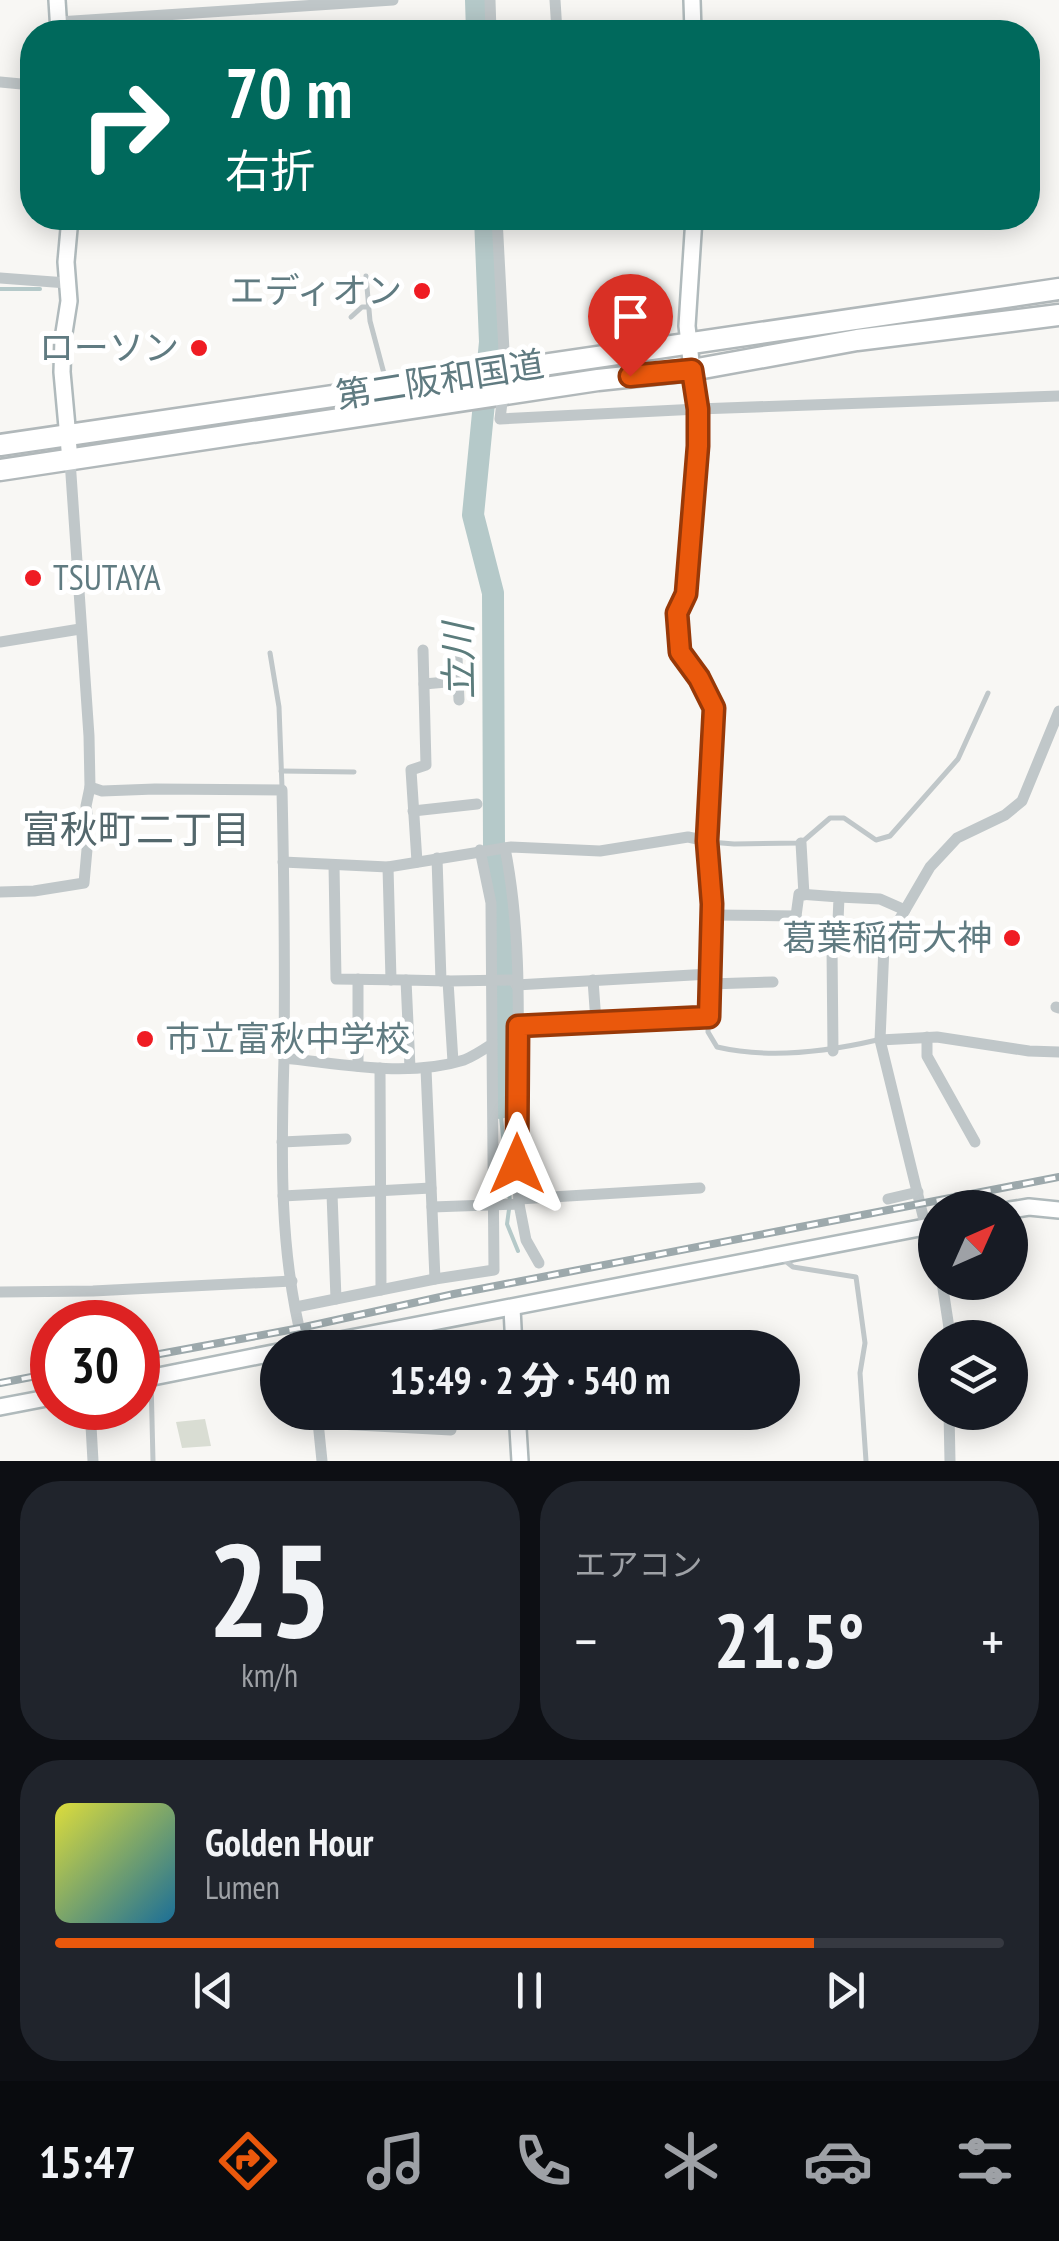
<!DOCTYPE html>
<html lang="ja">
<head>
<meta charset="utf-8">
<style>
  :root { --surface:#171b24; --page:#20242c; --text:#f1f3f6; --muted:#9ea1a6; --line:#363941; --accent:#ea580c }
  body { margin:0; font-family:"PT Sans Narrow","Noto Sans JP",sans-serif; background:var(--page); color:var(--text); height:100vh; display:flex; flex-direction:column; font-size:38px; white-space:nowrap }
  * { box-sizing:border-box; margin:0 }
  p { font-size:32px; color:var(--muted) }
  .icon { flex:none; width:55px; height:55px; fill:none; stroke:currentColor; stroke-width:2; stroke-linecap:round; stroke-linejoin:round }
  .map { position:relative; height:1461px; overflow:hidden }
  .panel { display:flex; flex-direction:column; gap:20px; padding:20px; background:#0d0f14; flex:1 }
  .panel>* { flex:none }
  .banner { position:absolute; left:20px; top:20px; width:1020px; height:210px; border-radius:40px; box-shadow:0 5px 25px #0003; background:#00695c; color:#fff; overflow:hidden }
  .needle { width:65px; rotate:45deg }
  .controls { position:absolute; left:918px; top:1190px; display:grid; gap:20px }
  .controls a { display:grid; place-items:center; width:110px; height:110px; border-radius:50%; background:var(--surface); box-shadow:0 5px 25px #0003; font-size:50px }
  .speed { position:absolute; left:30px; top:1300px; display:flex; gap:20px; font-size:50px; font-weight:700; text-align:center }
  .speed>* { display:grid; place-content:center; width:130px; height:130px; border-radius:50%; background:var(--surface); box-shadow:0 5px 25px #0003; line-height:1 }
  .speed .limit { border:15px solid #d22; background:#fff; color:#111 }
  .pin { position:absolute; display:grid; place-items:center; width:85px; height:85px; color:#fff; margin:-102px -42px; border-radius:50% 50% 50% 0; rotate:-45deg; box-shadow:0 0 10px #0007 }
  .pin .icon { rotate:45deg }
  .me { position:absolute; width:110px; margin:-55px; rotate:0deg; stroke-linejoin:round; filter:drop-shadow(0 0 8px #0008) }
  .turn { display:flex; align-items:center; gap:35px; height:210px; padding:0 40px; font-size:45px }
  .turn .icon { width:130px; height:130px; stroke-width:2.5 }
  .turn b { display:block; font-size:70px; line-height:85px }
  .big { font-size:75px; font-weight:800; line-height:1.1 }
  .panel .card { flex:1; display:flex; flex-direction:column; justify-content:center; gap:15px; min-width:0; padding:0 35px; border-radius:40px; background:var(--page) }
  .panel .dial { align-items:center; gap:0 }
  .dial b { font-size:130px; line-height:1 }
  .song { display:flex; align-items:center; gap:30px }
  .cover { width:120px; height:120px; border-radius:15px; background:linear-gradient(135deg,hsl(60 70% 55%),hsl(200 70% 35%)) }
  .played { height:10px; border-radius:5px; background:linear-gradient(90deg,var(--accent) 80%,var(--line) 80%) }
  .keys { display:flex; justify-content:space-around; direction:ltr }
  .heat { display:flex; justify-content:space-between; align-items:center; font-size:55px; direction:ltr }
  .panel .tiles { flex:1; display:grid; gap:20px; grid-template-columns:1fr 1fr }
  .card:last-child { grid-column:span 2 }
  .trip { position:absolute; left:260px; top:1330px; width:540px; height:100px; border-radius:50px; background:var(--surface); box-shadow:0 5px 25px #0003; font-weight:800; line-height:100px; text-align:center }
  .tabs { display:flex; height:160px; justify-content:space-around; align-items:center; background:#090b0e; color:var(--muted) }
  .tabs .icon { width:70px; height:70px }
  .tabs .on { color:var(--accent) }
  .tabs b { font-size:45px; color:var(--text) }
  .map>svg:first-child { display:block }
</style>
</head>
<body>
<div class="map">
<svg width="1059" height="1461" viewBox="0 0 1059 1461">
  <defs>
    <pattern id="grass-tufts" width="24" height="20" patternUnits="userSpaceOnUse" patternTransform="scale(2.5)"><rect width="24" height="20" fill="#d9ddd3"/><path d="M3 7l-1-3M5 7V3M7 7l1-3M15 17l-1-3M17 17v-4M19 17l1-3" fill="none" stroke="#b3b8b1"/></pattern>
  </defs>
  <rect width="100%" height="100%" fill="#f8f7f4"/>
  <!-- grass -->
  <g fill="url(#grass-tufts)">
    <path d="M 101,1408 L 136,1408 L 136,1415 L 99,1423 L 98,1411 Z"/>
    <path d="M 205,1419 L 211,1446 L 182,1448 L 176,1422 Z"/>
  </g>
  <g fill="none" stroke-linecap="round" stroke-linejoin="round">
    <!-- stream -->
    <g stroke="#b5c9c9" stroke-width="4">
      <path d="M 0,289 L 40,289"/>
      <path d="M 500,1108 L 510,1202 L 507,1224 L 518,1251"/>
    </g>
    <!-- river -->
    <g stroke="#b5c9c9" stroke-width="22">
      <path d="M 476,0 L 477,32"/>
      <path d="M 485,218 L 490,342 L 473,515 L 493,593 L 494,847 C 509,929 504,1025 500,1108"/>
    </g>
    <defs>
      <g id="secondary">
        <path d="M 57,0 L 59,32"/>
        <path d="M 692,0 L 693,32"/>
        <path d="M 70,218 L 66,262 L 69,301 L 63,339 L 62,372 L 70,460"/>
        <path d="M 692,370 L 687,326 L 694,218"/>
        <path d="M 1010,1210 L 1029,1207 L 1059,1210"/>
        <path d="M 512,1308 L 514,1348"/>
        <path d="M 299,1348 L 935,1225"/>
        <path d="M 138,1380 L 278,1352"/>
        <path d="M 0,1407 L 52,1397"/>
        <path d="M 517,1412 L 520,1461"/>
      </g>
      <g id="highway">
        <path d="M 0,445 L 1059,289"/>
        <path d="M 0,470 L 598,380 L 692,370 L 857,340 L 1059,315"/>
      </g>
    </defs>
    <!-- secondary casing -->
    <use href="#secondary" stroke="#b0babc" stroke-width="20"/>
    <!-- highway casing -->
    <use href="#highway" stroke="#b1b8ba" stroke-width="25"/>
    <!-- lane -->
    <g stroke="#c0c7c9" stroke-width="5">
      <path d="M 366,276 L 370,321 L 386,381"/>
      <path d="M 351,317 L 362,307 L 368,307"/>
      <path d="M 698,410 L 698,446 L 686,594 L 677,613 L 680,652 L 699,678 L 714,709 L 707,841 L 712,903 L 710,971"/>
      <path d="M 270,653 L 279,707 L 282,787"/>
      <path d="M 281,771 L 354,772"/>
      <path d="M 710,842 L 734,844 L 801,843 L 830,818 L 844,818 L 876,840 L 890,836 L 958,759 L 988,693"/>
      <path d="M 710,987 L 708,1032 L 717,1047 C 769,1059 826,1052 877,1040"/>
      <path d="M 783,1259 L 793,1267 L 856,1277 L 865,1343 L 860,1373 L 866,1461"/>
      <path d="M 151,1379 L 153,1461"/>
    </g>
    <!-- street -->
    <g stroke="#c0c7c9" stroke-width="11">
      <path d="M 490,0 L 491,32"/>
      <path d="M 555,0 L 557,32"/>
      <path d="M 58,22 L 393,0"/>
      <path d="M 0,82 L 32,85"/>
      <path d="M 497,218 L 505,370"/>
      <path d="M 0,278 L 67,283"/>
      <path d="M 692,370 L 698,409 L 1059,396"/>
      <path d="M 503,394 L 500,419 L 698,409"/>
      <path d="M 70,460 L 89,736 L 90,787 L 102,791 L 155,789 L 282,790 C 284,879 285,969 284,1058 C 281,1154 279,1254 304,1348"/>
      <path d="M 0,642 L 80,629"/>
      <path d="M 457,657 L 459,700"/>
      <path d="M 424,684 L 458,681"/>
      <path d="M 413,811 L 477,804"/>
      <path d="M 801,843 L 804,895"/>
      <path d="M 437,858 L 441,981"/>
      <path d="M 283,862 L 388,867 L 511,847 L 600,851 L 688,837 L 707,841"/>
      <path d="M 417,862 L 411,770 L 426,765 L 423,650"/>
      <path d="M 334,865 L 336,979 L 406,980"/>
      <path d="M 388,867 L 391,980"/>
      <path d="M 0,892 L 34,891 L 84,883 L 89,827 L 86,806 L 90,787"/>
      <path d="M 839,897 L 880,899 L 905,910"/>
      <path d="M 712,915 L 796,916 L 797,939 L 832,947 L 833,1051"/>
      <path d="M 796,916 L 799,894 L 839,897 L 837,946 L 832,947"/>
      <path d="M 593,980 L 596,1022"/>
      <path d="M 710,984 L 773,982"/>
      <path d="M 516,985 L 710,974"/>
      <path d="M 1056,1007 L 1059,1008"/>
      <path d="M 518,1026 L 709,1017"/>
      <path d="M 927,1037 L 927,1056 L 975,1142"/>
      <path d="M 880,1040 L 937,1037 L 1029,1051 L 1059,1052"/>
      <path d="M 284,1058 C 343,1064 406,1078 464,1060 C 474,1056 483,1050 492,1044 L 491,903 L 480,850"/>
      <path d="M 453,1062 L 448,981 L 516,980"/>
      <path d="M 358,1066 L 358,979"/>
      <path d="M 380,1068 L 381,1290"/>
      <path d="M 410,1068 L 406,980 L 448,981"/>
      <path d="M 426,1069 L 435,1279"/>
      <path d="M 282,1142 L 346,1139"/>
      <path d="M 332,1194 L 336,1299"/>
      <path d="M 283,1196 L 431,1188"/>
      <path d="M 519,1199 L 700,1188"/>
      <path d="M 888,1199 L 918,1192"/>
      <path d="M 519,1204 L 526,1240 L 539,1263"/>
      <path d="M 432,1207 L 519,1204 C 513,1086 528,964 505,848"/>
      <path d="M 935,1253 L 924,1220 L 880,1040 L 884,946 L 930,867 L 957,838 L 1005,815 L 1022,801 L 1059,711"/>
      <path d="M 942,1282 L 949,1328 L 946,1338"/>
      <path d="M 0,1292 L 93,1291 L 292,1281"/>
      <path d="M 296,1307 L 435,1279 L 494,1270 L 492,1044"/>
      <path d="M 90,1408 L 93,1461"/>
      <path d="M 317,1412 L 322,1461"/>
      <path d="M 949,1412 L 950,1461"/>
      <path d="M 319,1423 L 451,1430"/>
    </g>
    <!-- secondary -->
    <use href="#secondary" stroke="#fff" stroke-width="15"/>
    <!-- highway -->
    <use href="#highway" stroke="#fff" stroke-width="20"/>
    <defs>
      <g id="rail">
        <path d="M 138,1358 L 300,1328 L 454,1294 L 1059,1177"/>
        <path d="M 0,1383 L 52,1373"/>
      </g>
    </defs>
    <!-- rail casing -->
    <use href="#rail" stroke="#9da9ac" stroke-width="8"/>
    <!-- rail -->
    <use href="#rail" stroke="#fff" stroke-width="4" stroke-dasharray="11" stroke-linecap="butt"/>
  </g>
  <g fill="none" stroke-linecap="round" stroke-linejoin="round">
    <defs>
      <path id="route" d="M 517,1164 L 518,1026 L 709,1017 L 712,904 L 707,841 L 714,708 L 699,678 L 680,652 L 677,613 L 686,594 L 698,446 L 698,409 L 692,370 L 630,376"/>
    </defs>
    <!-- route casing -->
    <use href="#route" stroke="#983908" stroke-width="25"/>
    <!-- route -->
    <use href="#route" stroke="#ea580c" stroke-width="18"/>
  </g>
  <!-- markers -->
  <g fill="#ef1c23" stroke="#fff" stroke-width="4">
    <circle cx="422" cy="291" r="10"/>
    <circle cx="199" cy="348" r="10"/>
    <circle cx="33" cy="578" r="10"/>
    <circle cx="1012" cy="938" r="10"/>
    <circle cx="145" cy="1039" r="10"/>
  </g>
  <g text-anchor="middle" stroke-width="10" stroke-linejoin="round" paint-order="stroke">
    <!-- poi labels -->
    <g font-size="35" fill="#607b81" stroke="#fff" text-anchor="end">
      <text x="402" y="303">エディオン</text>
      <text x="179" y="360">ローソン</text>
      <text x="53" y="590" text-anchor="start">TSUTAYA</text>
      <text x="992" y="950">葛葉稲荷大神</text>
      <text x="165" y="1051" text-anchor="start">市立富秋中学校</text>
    </g>
    <!-- street labels -->
    <g font-size="35" fill="#607b81" stroke="#fff">
      <text transform="translate(440 380) rotate(-9)" y="12">第二阪和国道</text>
    </g>
    <!-- water labels -->
    <g font-size="38" font-style="italic" fill="#5b7c7c" stroke="#fff">
      <text transform="translate(459 661) rotate(-91)" y="13">立川</text>
    </g>
    <!-- neighbourhood labels -->
    <g font-size="38" fill="#53676c" stroke="#fff">
      <text x="136" y="843">富秋町二丁目</text>
    </g>
  </g>
</svg>
<div class="controls">
<a><svg class="needle" viewBox="-14 -14 28 28"><path d="M0-13l5 13h-10z" fill="#e53935"/><path d="M0 13l5-13h-10z" fill="#9ea1a6"/></svg></a>
<a><svg class="icon" aria-label="layers" viewBox="0 0 24 24"><path d="M12 4l9 5-9 5-9-5zM3 14l9 5 9-5"/></svg></a>
</div>
<div class="speed"><div class="limit">30</div></div>
<div class="pin" style="left:630px;top:376px;background:#d93025"><svg class="icon" aria-label="arrive" viewBox="0 0 24 24"><path d="M6 21V4h12l-3 4 3 4H6"/></svg></div>
<svg class="me" style="left:517px;top:1164px" viewBox="-20 -20 40 40"><path d="M0-17L14 15 0 8-14 15z" fill="#ea580c" stroke="#fff" stroke-width="4"/></svg>
<div class="trip">15:49 · 2 分 · 540 m</div>
<div class="banner">
<div class="turn"><svg class="icon" aria-label="right" viewBox="0 0 24 24"><path d="M7 20v-9h11M14 6l5 5-5 5"/></svg><div><b>70 m</b>右折</div></div>
</div>
</div>
<section class="panel">
<div class="tiles">
<div class="card dial"><b>25</b><p>km/h</p></div>
<div class="card"><p>エアコン</p>
<div class="heat"><a>−</a><b class="big">21.5°</b><a>+</a></div>
</div>
<div class="card">
<div class="song"><i class="cover"></i><div><b>Golden Hour</b><p>Lumen</p></div></div>
<div class="played"></div>
<div class="keys"><svg class="icon" aria-label="previous" viewBox="0 0 24 24"><path d="M18 5L8 12l10 7zM5 5v14"/></svg><svg class="icon" aria-label="pause" viewBox="0 0 24 24"><path d="M8 5v14M16 5v14"/></svg><svg class="icon" aria-label="next" viewBox="0 0 24 24"><path d="M6 5l10 7-10 7zM19 5v14"/></svg></div>
</div>
</div>
</section>
<nav class="tabs">
<b>15:47</b>
<svg class="icon on" aria-label="directions" viewBox="0 0 24 24"><path d="M12 3l9 9-9 9-9-9zM9 14v-3h6M13 9l2 2-2 2"/></svg>
<svg class="icon" aria-label="music" viewBox="0 0 24 24"><path d="M9 18V5l10-2v13"/><circle cx="6" cy="18" r="3"/><circle cx="16" cy="16" r="3"/></svg>
<svg class="icon" aria-label="phone" viewBox="0 0 24 24"><path d="M5 4h4l2 5-3 2q2 4 5 5l2-3 5 2v4C11 20 4 13 5 4z"/></svg>
<svg class="icon" aria-label="climate" viewBox="0 0 24 24"><path d="M12 3v18M4 7l16 10M4 17L20 7"/></svg>
<svg class="icon" aria-label="car" viewBox="0 0 24 24"><path d="M5 17H2v-5l4-1 3-4h7l3 4 3 1v5h-3M9 17h6M6 11h13"/><circle cx="7" cy="17" r="2"/><circle cx="17" cy="17" r="2"/></svg>
<svg class="icon" aria-label="filters" viewBox="0 0 24 24"><path d="M4 7h16M4 17h16"/><circle cx="9" cy="7" r="2"/><circle cx="15" cy="17" r="2"/></svg>
</nav>
</body>
</html>
